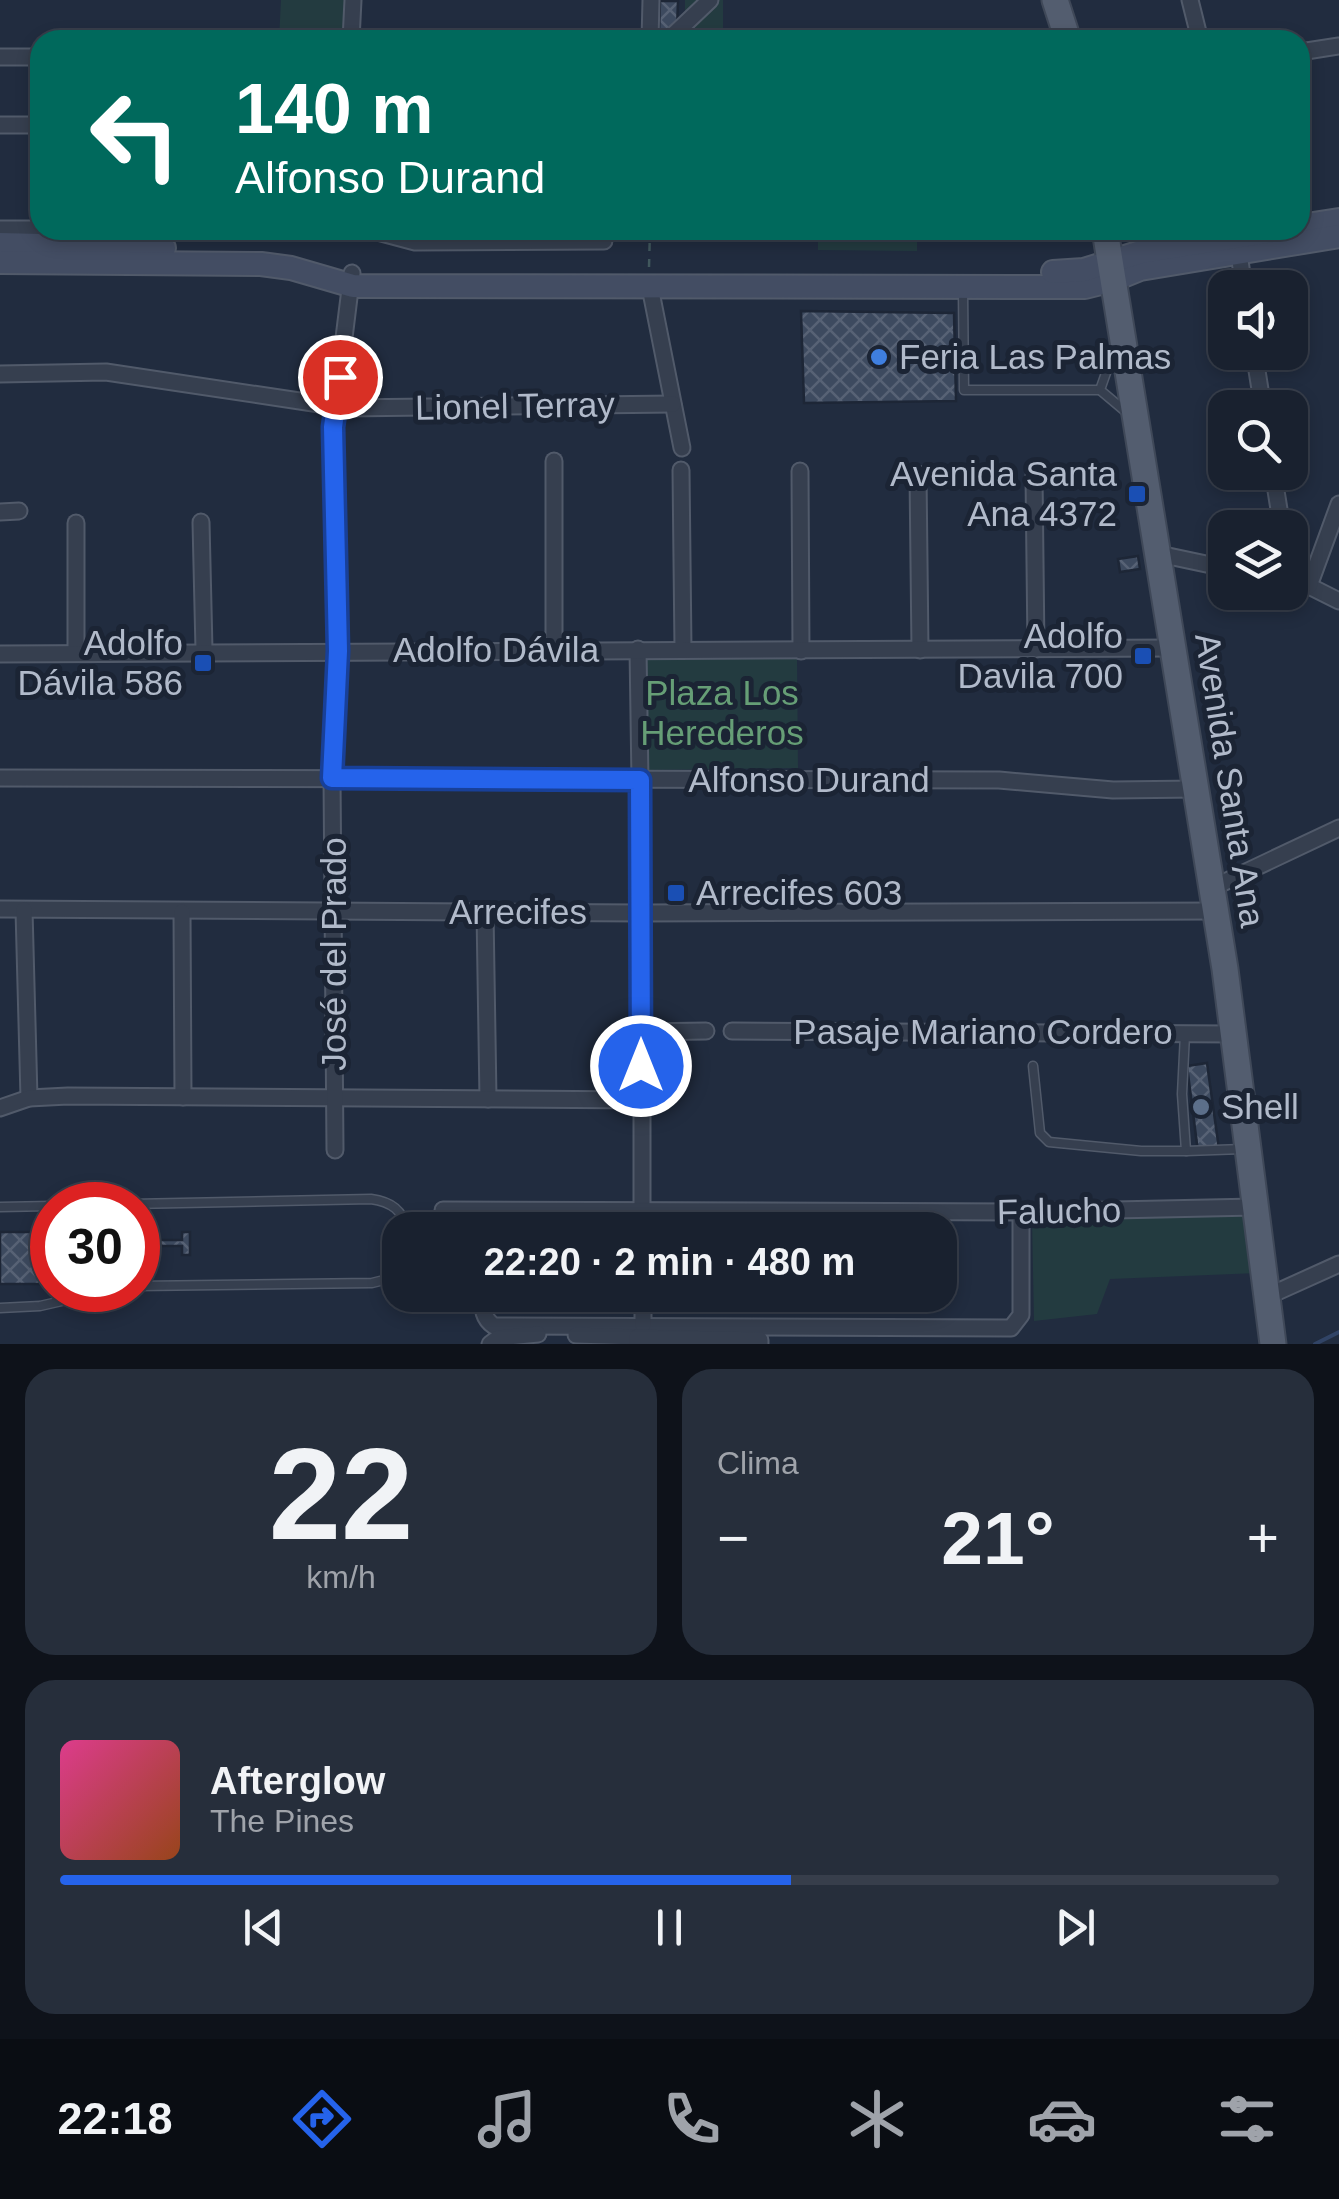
<!DOCTYPE html>
<html lang="es">
<head>
<meta charset="utf-8">
<style>
  :root { --surface:#19212f; --page:#262e3b; --text:#f1f3f6; --muted:#9fa3aa; --line:#373e4b; --accent:#2563eb }
  body { margin:0; font-family:Helvetica,sans-serif; background:var(--page); color:var(--text); height:100vh; display:flex; flex-direction:column; font-size:38px; white-space:nowrap }
  * { box-sizing:border-box; margin:0 }
  p { font-size:32px; color:var(--muted) }
  .icon { flex:none; width:55px; height:55px; fill:none; stroke:currentColor; stroke-width:2; stroke-linecap:round; stroke-linejoin:round }
  .map { position:relative; height:1344px; overflow:hidden }
  .side { display:flex; flex-direction:column; gap:25px; padding:25px; background:#0e121a; flex:1 }
  .side>* { flex:none }
  .guide { position:absolute; left:30px; top:30px; width:1280px; height:210px; border-radius:30px; box-shadow:0 5px 15px #0003,0 0 0 2px var(--line); background:#00695c; color:#fff; overflow:hidden }
  .tools { position:absolute; left:1208px; top:270px; display:grid; gap:20px }
  .tools a { display:grid; place-items:center; width:100px; height:100px; border-radius:20px; background:var(--surface); box-shadow:0 5px 15px #0003,0 0 0 2px var(--line); font-size:50px }
  .speed { position:absolute; left:30px; top:1182px; display:flex; gap:20px; font-size:50px; font-weight:700; text-align:center }
  .speed>* { display:grid; place-content:center; width:130px; height:130px; border-radius:50%; background:var(--surface); box-shadow:0 5px 15px #0003,0 0 0 2px var(--line); line-height:1 }
  .speed .limit { border:15px solid #d22; background:#fff; color:#111 }
  .pin { position:absolute; display:grid; place-items:center; width:85px; height:85px; color:#fff; margin:-42px; border:5px solid #fff; border-radius:50%; box-shadow:0 2px 10px #0007 }
  .me { position:absolute; width:110px; margin:-55px; rotate:0deg; stroke-linejoin:round; filter:drop-shadow(0 0 8px #0008) }
  .turn { display:flex; align-items:center; gap:35px; height:210px; padding:0 40px; font-size:45px }
  .turn .icon { width:130px; height:130px; stroke-width:2.5 }
  .turn b { display:block; font-size:70px; line-height:85px }
  .big { font-size:75px; font-weight:700; line-height:1.1 }
  .side .widget { flex:1; display:flex; flex-direction:column; justify-content:center; gap:15px; min-width:0; padding:0 35px; border-radius:30px; background:var(--page) }
  .side .dial { align-items:center; gap:0 }
  .dial b { font-size:130px; line-height:1 }
  .song { display:flex; align-items:center; gap:30px }
  .cover { width:120px; height:120px; border-radius:15px; background:linear-gradient(135deg,hsl(330 70% 55%),hsl(20 70% 35%)) }
  .played { height:10px; border-radius:5px; background:linear-gradient(90deg,var(--accent) 60%,var(--line) 60%) }
  .keys { display:flex; justify-content:space-around; direction:ltr }
  .heat { display:flex; justify-content:space-between; align-items:center; font-size:55px; direction:ltr }
  .side .tiles { flex:1; display:grid; gap:25px; grid-template-columns:1fr 1fr }
  .widget:last-child { grid-column:span 2 }
  .trip { position:absolute; left:382px; top:1212px; width:575px; height:100px; border-radius:30px; background:var(--surface); box-shadow:0 5px 15px #0003,0 0 0 2px var(--line); font-weight:700; line-height:100px; text-align:center }
  .tab-bar { display:flex; height:160px; justify-content:space-around; align-items:center; background:#0a0d13; color:var(--muted) }
  .tab-bar .icon { width:70px; height:70px }
  .tab-bar .active { color:var(--accent) }
  .tab-bar b { font-size:45px; color:var(--text) }
  .map>svg:first-child { display:block }
</style>
</head>
<body>
<div class="map">
<svg width="1339" height="1344" viewBox="0 0 1339 1344">
  <defs>
    <pattern id="building-cross-hatch" width="8" height="8" patternUnits="userSpaceOnUse" patternTransform="scale(2.5)"><rect width="8" height="8" fill="#3d4a5f"/><path d="M0 0l8 8M0 8l8-8" fill="none" stroke="#576275"/></pattern>
  </defs>
  <rect width="100%" height="100%" fill="#212c3f"/>
  <!-- park -->
  <g fill="#233b40">
    <path d="M 281,0 L 344,0 L 342,40 L 279,40 Z"/>
    <path d="M 685,0 L 723,0 L 723,36 L 685,35 Z"/>
    <path d="M 818,230 L 917,230 L 917,251 L 818,250 Z"/>
    <path d="M 797,655 L 798,768 L 645,770 L 647,657 Z"/>
    <path d="M 1251,1213 L 1258,1273 L 1110,1279 L 1097,1314 L 1034,1321 L 1032,1220 Z"/>
  </g>
  <g fill="none" stroke-linecap="round" stroke-linejoin="round">
    <!-- stream -->
    <path stroke="#314466" stroke-width="4" d="M 1315,1344 L 1339,1332"/>
  </g>
  <!-- building -->
  <g fill="url(#building-cross-hatch)" stroke="#1d2636" stroke-width="2.5">
    <path d="M 660,1 L 678,1 L 677,30 L 659,30 Z"/>
    <path d="M 801,311 L 954,313 L 956,401 L 804,403 Z"/>
    <path d="M 1138,556 L 1140,569 L 1120,572 L 1118,559 Z"/>
    <path d="M 1207,1063 L 1219,1149 L 1198,1152 L 1187,1066 Z"/>
    <path d="M 138,1230 L 155,1230 L 155,1240 L 182,1240 L 182,1232 L 190,1232 L 190,1255 L 182,1255 L 182,1246 L 155,1246 L 155,1255 L 138,1255 Z"/>
    <rect x="0" y="1232" width="52" height="52"/>
  </g>
  <g fill="none" stroke-linecap="round" stroke-linejoin="round">
    <defs>
      <g id="lane">
        <path d="M 963,291 L 964,390 L 1100,390"/>
        <path d="M 1114,350 L 1100,390 L 1125,411"/>
        <path d="M 1185,1034 L 1182,1094 L 1186,1151 L 1243,1149"/>
        <path d="M 1033,1066 L 1040,1133 L 1049,1142 L 1141,1151 L 1186,1151"/>
        <path d="M 81,1205 L 371,1199 C 392,1202 402,1210 408,1230"/>
        <path d="M 0,1207 L 52,1206"/>
        <path d="M 138,1286 L 372,1283 L 392,1278 L 400,1271"/>
        <path d="M 0,1308 L 40,1306 L 110,1290"/>
      </g>
      <g id="street">
        <path d="M 1190,0 L 1200,40"/>
        <path d="M 351,40 L 353,0"/>
        <path d="M 650,40 L 651,0"/>
        <path d="M 668,40 L 710,0"/>
        <path d="M 1300,52 L 1339,46"/>
        <path d="M 0,57 L 40,57"/>
        <path d="M 0,125 L 40,125"/>
        <path d="M 0,229 L 40,229"/>
        <path d="M 370,230 L 415,242 L 604,241"/>
        <path d="M 1238,247 L 1244,288"/>
        <path d="M 650,287 L 682,448"/>
        <path d="M 1254,352 L 1263,408"/>
        <path d="M 0,374 L 106,372 L 346,408 L 673,404"/>
        <path d="M 681,470 L 683,649"/>
        <path d="M 800,471 L 801,651"/>
        <path d="M 1273,472 L 1282,528"/>
        <path d="M 918,474 L 920,650"/>
        <path d="M 1034,475 L 1036,649"/>
        <path d="M 0,512 L 19,511"/>
        <path d="M 201,522 L 204,650"/>
        <path d="M 1159,554 L 1225,568"/>
        <path d="M 1290,583 L 1309,586 L 1339,601"/>
        <path d="M 1309,586 L 1339,504"/>
        <path d="M 554,649 L 554,461"/>
        <path d="M 638,649 L 642,913 L 642,1230"/>
        <path d="M 76,652 L 76,523"/>
        <path d="M 0,654 L 1173,648"/>
        <path d="M 0,778 L 999,780 L 1113,790 L 1197,789"/>
        <path d="M 1212,888 L 1339,828"/>
        <path d="M 0,909 L 642,913 L 1216,911"/>
        <path d="M 24,910 L 29,1098"/>
        <path d="M 182,912 L 183,1097"/>
        <path d="M 485,912 L 488,1099"/>
        <path d="M 732,1031 L 1233,1034"/>
        <path d="M 641,1032 L 706,1031"/>
        <path d="M 0,1108 L 29,1098 L 68,1096 L 641,1100"/>
        <path d="M 335,1150 L 332,778 L 338,651 L 333,427 L 352,273"/>
        <path d="M 443,1210 L 1021,1212 L 1255,1207"/>
        <path d="M 483,1295 C 483,1308 482,1318 494,1326 L 1011,1328 L 1021,1315 L 1021,1212"/>
        <path d="M 643,1295 L 643,1325"/>
        <path d="M 1266,1297 L 1339,1264"/>
        <path d="M 576,1335 L 637,1337"/>
        <path d="M 490,1344 L 498,1338 L 538,1334"/>
        <path d="M 637,1344 L 637,1337 L 760,1340 L 760,1344"/>
      </g>
      <g id="secondary">
        <path d="M 1300,226 L 1339,220"/>
        <path d="M 0,244 L 164,248"/>
        <path d="M 0,262 L 261,264 L 291,268 L 353,286 L 1085,287 L 1113,280 L 1140,269 L 1339,236"/>
        <path d="M 1053,272 L 1084,270 L 1141,252 L 1279,230"/>
      </g>
      <g id="primary">
        <path d="M 1055,0 L 1068,40"/>
        <path d="M 1105,230 L 1225,969 L 1273,1344"/>
      </g>
    </defs>
    <!-- lane casing -->
    <use href="#lane" stroke="#515a6a" stroke-width="11"/>
    <!-- street casing -->
    <use href="#street" stroke="#515a6a" stroke-width="19"/>
    <!-- secondary casing -->
    <use href="#secondary" stroke="#515a6a" stroke-width="26"/>
    <!-- primary casing -->
    <use href="#primary" stroke="#3f4858" stroke-width="29"/>
    <!-- path -->
    <path stroke="#41585d" stroke-width="2.5" stroke-dasharray="8 8" stroke-linecap="butt" d="M 649,267 L 650,230"/>
    <!-- lane -->
    <use href="#lane" stroke="#363f4f" stroke-width="8"/>
    <!-- street -->
    <use href="#street" stroke="#363f4f" stroke-width="15"/>
    <!-- secondary -->
    <use href="#secondary" stroke="#434d63" stroke-width="22"/>
    <!-- primary -->
    <use href="#primary" stroke="#535d6f" stroke-width="25"/>
  </g>
  <g fill="none" stroke-linecap="round" stroke-linejoin="round">
    <defs>
      <path id="route" d="M 340,377 L 333,427 L 338,651 L 332,778 L 640,780 L 641,1066"/>
    </defs>
    <!-- route casing -->
    <use href="#route" stroke="#184099" stroke-width="25"/>
    <!-- route -->
    <use href="#route" stroke="#2563eb" stroke-width="18"/>
  </g>
  <!-- markers -->
  <circle fill="#3f7fe0" stroke="#1b2434" stroke-width="4" cx="879" cy="357" r="10"/>
  <g fill="#1a4fb4" stroke="#1b2434" stroke-width="4">
    <rect x="1127" y="484" width="20" height="20" rx="5"/>
    <rect x="1133" y="646" width="20" height="20" rx="5"/>
    <rect x="193" y="653" width="20" height="20" rx="5"/>
    <rect x="666" y="883" width="20" height="20" rx="5"/>
  </g>
  <circle fill="#5c6f8a" stroke="#1b2434" stroke-width="4" cx="1201" cy="1107" r="10"/>
  <g text-anchor="middle" stroke-width="10" stroke-linejoin="round" paint-order="stroke">
    <!-- poi labels -->
    <g font-size="35" fill="#b1baca" stroke="#1b2434" text-anchor="start">
      <text x="899" y="369">Feria Las Palmas</text>
      <text x="1117" y="486" text-anchor="end">Avenida Santa<tspan x="1117" dy="40">Ana 4372</tspan></text>
      <text x="1123" y="648" text-anchor="end">Adolfo<tspan x="1123" dy="40">Davila 700</tspan></text>
      <text x="183" y="655" text-anchor="end">Adolfo<tspan x="183" dy="40">Dávila 586</tspan></text>
      <text x="696" y="905">Arrecifes 603</text>
      <text x="1221" y="1119">Shell</text>
    </g>
    <!-- street labels -->
    <g font-size="35" fill="#b1baca" stroke="#1b2434">
      <text transform="translate(515 406) rotate(-1)" y="12">Lionel Terray</text>
      <text x="496" y="662">Adolfo Dávila</text>
      <text x="809" y="792">Alfonso Durand</text>
      <text transform="translate(1230 780) rotate(81)" y="12">Avenida Santa Ana</text>
      <text x="518" y="924">Arrecifes</text>
      <text transform="translate(334 954) rotate(-90)" y="12">José del Prado</text>
      <text x="983" y="1044">Pasaje Mariano Cordero</text>
      <text transform="translate(1059 1211) rotate(-1)" y="12">Falucho</text>
    </g>
    <!-- park labels -->
    <g font-size="35" fill="#669e76" stroke="#1b2434">
      <text x="722" y="705">Plaza Los<tspan x="722" dy="40">Herederos</tspan></text>
    </g>
  </g>
</svg>
<div class="tools">
<a><svg class="icon" aria-label="sound" viewBox="0 0 24 24"><path d="M4 9h4l5-4v14l-5-4H4zM17 9q2 3 0 6"/></svg></a>
<a><svg class="icon" aria-label="search" viewBox="0 0 24 24"><circle cx="10" cy="10" r="6"/><path d="M15 15l6 6"/></svg></a>
<a><svg class="icon" aria-label="layers" viewBox="0 0 24 24"><path d="M12 4l9 5-9 5-9-5zM3 14l9 5 9-5"/></svg></a>
</div>
<div class="speed"><div class="limit">30</div></div>
<div class="pin" style="left:340px;top:377px;background:#d93025"><svg class="icon" aria-label="arrive" viewBox="0 0 24 24"><path d="M6 21V4h12l-3 4 3 4H6"/></svg></div>
<svg class="me" style="left:641px;top:1066px" viewBox="-20 -20 40 40"><circle r="17" fill="#2563eb" stroke="#fff" stroke-width="3"/><path d="M0-11L8 9 0 5-8 9z" fill="#fff"/></svg>
<div class="trip">22:20 · 2 min · 480 m</div>
<div class="guide">
<div class="turn"><svg class="icon" aria-label="left" viewBox="0 0 24 24"><path d="M17 20v-9H6M10 6l-5 5 5 5"/></svg><div><b>140 m</b>Alfonso Durand</div></div>
</div>
</div>
<section class="side">
<div class="tiles">
<div class="widget dial"><b>22</b><p>km/h</p></div>
<div class="widget"><p>Clima</p>
<div class="heat"><a>−</a><b class="big">21°</b><a>+</a></div>
</div>
<div class="widget">
<div class="song"><i class="cover"></i><div><b>Afterglow</b><p>The Pines</p></div></div>
<div class="played"></div>
<div class="keys"><svg class="icon" aria-label="previous" viewBox="0 0 24 24"><path d="M18 5L8 12l10 7zM5 5v14"/></svg><svg class="icon" aria-label="pause" viewBox="0 0 24 24"><path d="M8 5v14M16 5v14"/></svg><svg class="icon" aria-label="next" viewBox="0 0 24 24"><path d="M6 5l10 7-10 7zM19 5v14"/></svg></div>
</div>
</div>
</section>
<nav class="tab-bar">
<b>22:18</b>
<svg class="icon active" aria-label="directions" viewBox="0 0 24 24"><path d="M12 3l9 9-9 9-9-9zM9 14v-3h6M13 9l2 2-2 2"/></svg>
<svg class="icon" aria-label="music" viewBox="0 0 24 24"><path d="M9 18V5l10-2v13"/><circle cx="6" cy="18" r="3"/><circle cx="16" cy="16" r="3"/></svg>
<svg class="icon" aria-label="phone" viewBox="0 0 24 24"><path d="M5 4h4l2 5-3 2q2 4 5 5l2-3 5 2v4C11 20 4 13 5 4z"/></svg>
<svg class="icon" aria-label="climate" viewBox="0 0 24 24"><path d="M12 3v18M4 7l16 10M4 17L20 7"/></svg>
<svg class="icon" aria-label="car" viewBox="0 0 24 24"><path d="M5 17H2v-5l4-1 3-4h7l3 4 3 1v5h-3M9 17h6M6 11h13"/><circle cx="7" cy="17" r="2"/><circle cx="17" cy="17" r="2"/></svg>
<svg class="icon" aria-label="filters" viewBox="0 0 24 24"><path d="M4 7h16M4 17h16"/><circle cx="9" cy="7" r="2"/><circle cx="15" cy="17" r="2"/></svg>
</nav>
</body>
</html>
